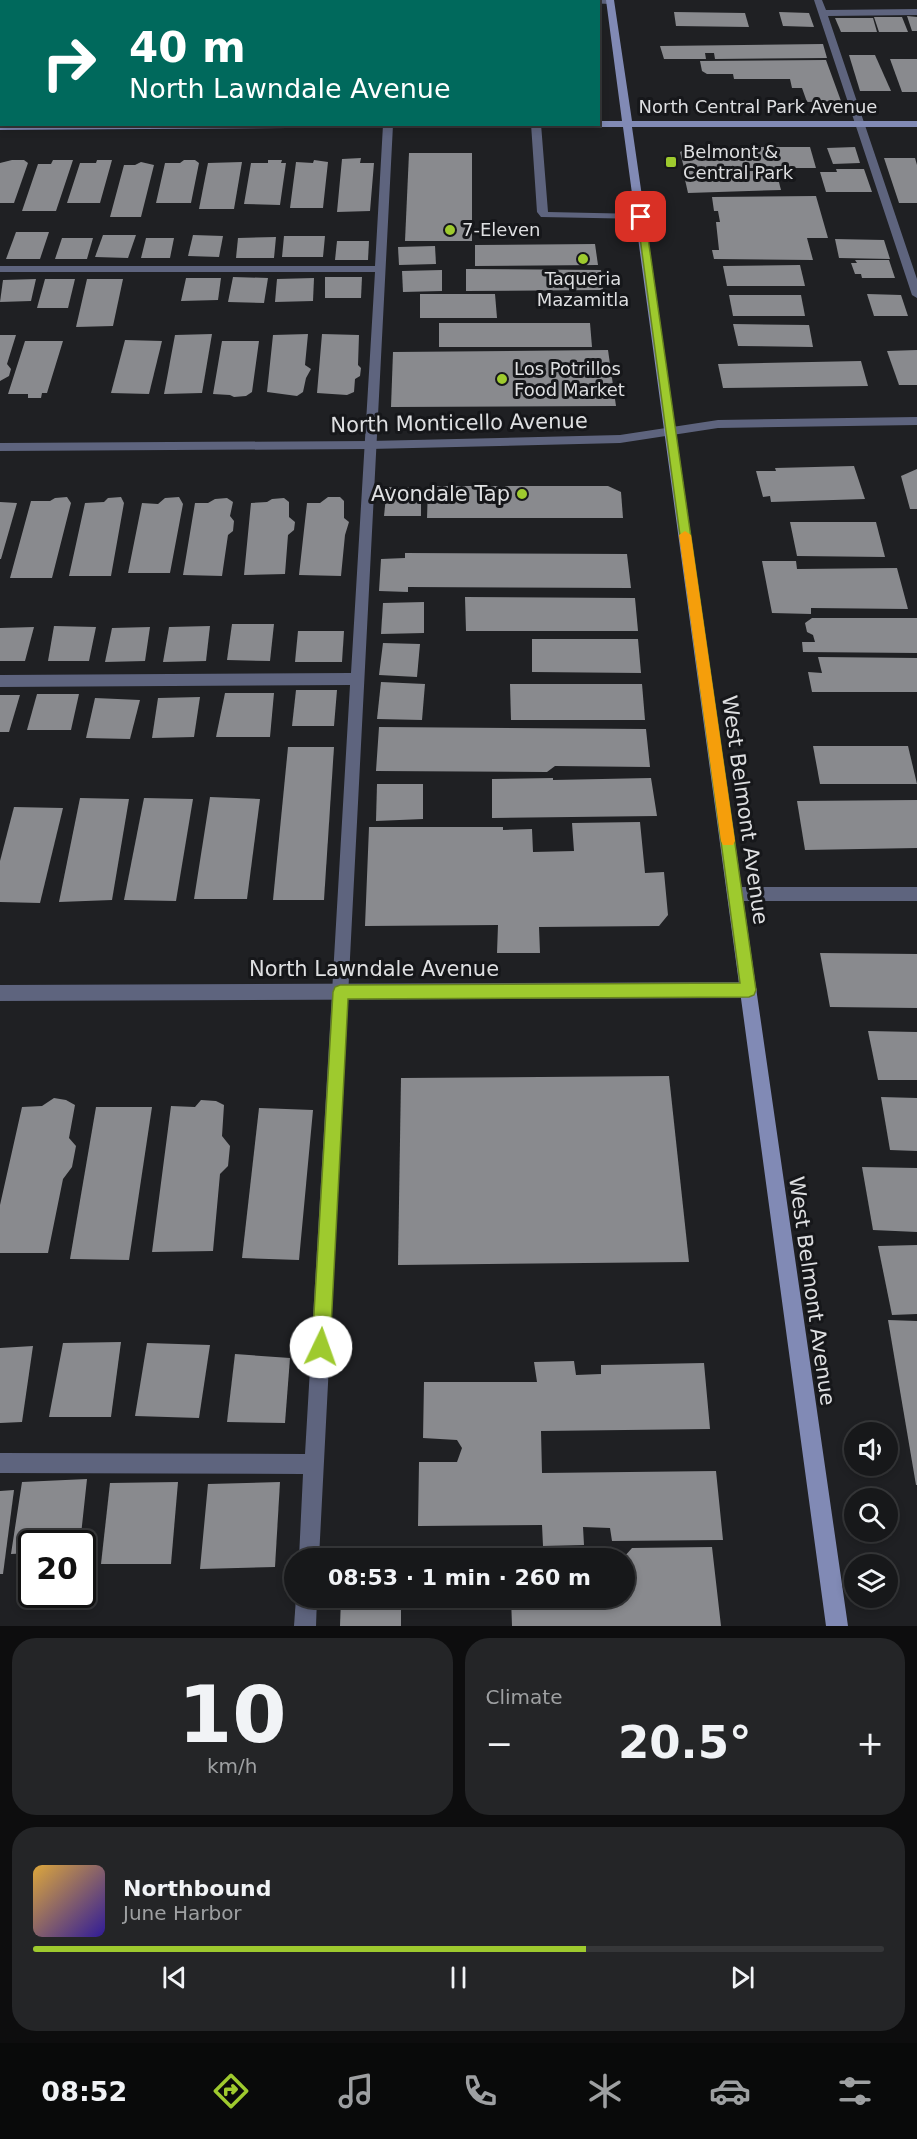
<!DOCTYPE html>
<html lang="en">
<head>
<meta charset="utf-8">
<style>
  :root { --surface:#17181a; --page:#242527; --text:#f1f3f6; --muted:#9ea0a2; --line:#363739; --accent:#9eca2e }
  body { margin:0; font-family:"DejaVu Sans",sans-serif; background:var(--page); color:var(--text); height:100vh; display:flex; flex-direction:column; font-size:22px; white-space:nowrap }
  * { box-sizing:border-box; margin:0 }
  p { font-size:20px; color:var(--muted) }
  .icon { flex:none; width:33px; height:33px; fill:none; stroke:currentColor; stroke-width:2; stroke-linecap:round; stroke-linejoin:round }
  .map { position:relative; height:1626px; overflow:hidden }
  .sheet { display:flex; flex-direction:column; gap:12px; padding:12px; background:#0d0d0e; flex:1 }
  .sheet>* { flex:none }
  .banner { position:absolute; left:0px; top:0px; width:600px; height:126px; box-shadow:0 3px 9px #0003,0 0 0 2px var(--line); background:#00695c; color:#fff; overflow:hidden }
  .tools { position:absolute; left:844px; top:1422px; display:grid; gap:12px }
  .tools a { display:grid; place-items:center; width:54px; height:54px; border-radius:50%; background:var(--surface); box-shadow:0 3px 9px #0003,0 0 0 2px var(--line); font-size:30px }
  .speed { position:absolute; left:18px; top:1530px; display:flex; gap:12px; font-size:30px; font-weight:700; text-align:center }
  .speed>* { display:grid; place-content:center; width:78px; height:78px; border-radius:50%; background:var(--surface); box-shadow:0 3px 9px #0003,0 0 0 2px var(--line); line-height:1 }
  .speed .limit { border:3px solid #111; border-radius:9px; background:#fff; color:#111 }
  .pin { position:absolute; display:grid; place-items:center; width:51px; height:51px; color:#fff; margin:-26px; border-radius:12px; box-shadow:0 3px 9px #0006 }
  .me { position:absolute; width:66px; margin:-33px; rotate:3deg; stroke-linejoin:round; filter:drop-shadow(0 0 4px #0008) }
  .turn { display:flex; align-items:center; gap:21px; height:126px; padding:0 30px; font-size:27px }
  .turn .icon { width:78px; height:78px; stroke-width:2.5 }
  .turn b { display:block; font-size:42px; line-height:51px }
  .big { font-size:45px; font-weight:700; line-height:1.1 }
  .sheet .widget { flex:1; display:flex; flex-direction:column; justify-content:center; gap:9px; min-width:0; padding:0 21px; border-radius:24px; background:var(--page) }
  .sheet .dial { align-items:center; gap:0 }
  .dial b { font-size:78px; line-height:1 }
  .song { display:flex; align-items:center; gap:18px }
  .cover { width:72px; height:72px; border-radius:9px; background:linear-gradient(135deg,hsl(40 70% 55%),hsl(250 70% 35%)) }
  .played { height:6px; border-radius:3px; background:linear-gradient(90deg,var(--accent) 65%,var(--line) 65%) }
  .keys { display:flex; justify-content:space-around; direction:ltr }
  .heat { display:flex; justify-content:space-between; align-items:center; font-size:33px; direction:ltr }
  .sheet .tiles { flex:1; display:grid; gap:12px; grid-template-columns:1fr 1fr }
  .widget:last-child { grid-column:span 2 }
  .trip { position:absolute; left:284px; top:1548px; width:351px; height:60px; border-radius:30px; background:var(--surface); box-shadow:0 3px 9px #0003,0 0 0 2px var(--line); font-weight:700; line-height:60px; text-align:center }
  .menu { display:flex; height:96px; justify-content:space-around; align-items:center; background:#090a0a; color:var(--muted) }
  .menu .icon { width:42px; height:42px }
  .menu .current { color:var(--accent) }
  .menu b { font-size:27px; color:var(--text) }
  .map>svg:first-child { display:block }
</style>
</head>
<body>
<div class="map">
<svg width="917" height="1626" viewBox="0 0 917 1626">
  <rect width="100%" height="100%" fill="#1f2023"/>
  <!-- building -->
  <g fill="#898a8e">
    <path d="M 674,12 L 745,13 L 749,27 L 676,26 Z"/>
    <path d="M 779,12 L 809,13 L 814,27 L 783,26 Z"/>
    <path d="M 907,16 L 917,17 L 917,31 L 912,31 Z"/>
    <path d="M 874,17 L 902,17 L 908,32 L 879,32 Z"/>
    <path d="M 835,18 L 873,18 L 877,32 L 841,32 Z"/>
    <path d="M 823,44 L 827,58 L 715,59 L 714,53 L 705,53 L 706,59 L 664,59 L 660,46 Z"/>
    <path d="M 849,55 L 875,55 L 891,91 L 860,91 Z"/>
    <path d="M 890,59 L 917,59 L 917,92 L 902,92 Z"/>
    <path d="M 826,60 L 841,101 L 807,102 L 802,88 L 792,88 L 790,79 L 734,79 L 733,74 L 707,74 L 702,71 L 700,61 Z"/>
    <path d="M 690,147 L 810,147 L 816,168 L 684,168 L 680,152 Z"/>
    <path d="M 855,147 L 860,163 L 833,164 L 827,148 Z"/>
    <path d="M 409,153 L 472,153 L 472,241 L 405,241 Z"/>
    <path d="M 361,158 L 360,163 L 374,163 L 370,211 L 337,212 L 342,159 Z"/>
    <path d="M 884,158 L 915,158 L 917,165 L 917,203 L 899,203 Z"/>
    <path d="M 12,160 L 24,160 L 28,163 L 14,203 L 0,203 L 0,163 Z"/>
    <path d="M 53,160 L 73,160 L 56,211 L 22,211 L 38,164 L 51,164 Z"/>
    <path d="M 97,160 L 112,160 L 100,203 L 67,203 L 80,163 L 96,163 Z"/>
    <path d="M 184,160 L 195,160 L 199,163 L 191,203 L 156,203 L 165,163 L 180,163 Z"/>
    <path d="M 268,160 L 282,160 L 281,163 L 286,163 L 280,205 L 244,204 L 251,163 L 268,163 Z"/>
    <path d="M 314,160 L 328,162 L 323,208 L 290,208 L 296,162 L 313,163 Z"/>
    <path d="M 141,162 L 154,165 L 141,217 L 110,217 L 124,165 L 135,165 Z"/>
    <path d="M 242,162 L 234,209 L 199,209 L 208,163 Z"/>
    <path d="M 836,169 L 864,169 L 872,192 L 826,192 L 820,172 L 837,172 Z"/>
    <path d="M 683,171 L 776,171 L 781,190 L 688,193 Z"/>
    <path d="M 816,196 L 828,238 L 807,238 L 813,260 L 714,259 L 712,250 L 719,250 L 716,222 L 720,222 L 718,211 L 714,211 L 712,197 Z"/>
    <path d="M 16,232 L 49,232 L 40,259 L 6,259 Z"/>
    <path d="M 103,235 L 136,235 L 128,258 L 95,257 Z"/>
    <path d="M 193,235 L 223,236 L 219,257 L 188,256 Z"/>
    <path d="M 284,236 L 325,236 L 323,257 L 282,257 Z"/>
    <path d="M 276,237 L 274,258 L 236,258 L 238,238 Z"/>
    <path d="M 62,238 L 93,238 L 87,259 L 55,259 Z"/>
    <path d="M 146,238 L 174,238 L 170,258 L 141,258 Z"/>
    <path d="M 835,239 L 884,240 L 890,259 L 839,258 Z"/>
    <path d="M 337,241 L 369,241 L 368,260 L 335,260 Z"/>
    <path d="M 595,244 L 598,265 L 475,266 L 475,245 Z"/>
    <path d="M 435,246 L 436,264 L 399,265 L 398,247 Z"/>
    <path d="M 855,260 L 889,260 L 895,278 L 862,278 L 861,274 L 855,274 L 851,263 L 857,263 Z"/>
    <path d="M 800,265 L 805,286 L 727,286 L 723,266 Z"/>
    <path d="M 466,269 L 601,270 L 603,290 L 466,291 Z"/>
    <path d="M 442,270 L 442,291 L 403,292 L 402,271 Z"/>
    <path d="M 233,277 L 268,278 L 264,303 L 228,302 Z"/>
    <path d="M 325,277 L 362,277 L 361,298 L 325,298 Z"/>
    <path d="M 186,278 L 221,278 L 218,300 L 181,301 Z"/>
    <path d="M 314,278 L 313,301 L 275,302 L 277,279 Z"/>
    <path d="M 36,279 L 31,301 L 0,302 L 3,280 Z"/>
    <path d="M 45,279 L 75,279 L 68,308 L 37,308 Z"/>
    <path d="M 87,279 L 123,279 L 113,326 L 76,327 Z"/>
    <path d="M 420,294 L 495,294 L 497,318 L 420,318 Z"/>
    <path d="M 867,294 L 901,295 L 908,316 L 874,316 Z"/>
    <path d="M 729,295 L 801,295 L 805,316 L 733,316 Z"/>
    <path d="M 439,323 L 590,323 L 592,347 L 439,347 Z"/>
    <path d="M 733,324 L 809,325 L 813,347 L 738,346 Z"/>
    <path d="M 212,334 L 202,393 L 164,394 L 175,335 Z"/>
    <path d="M 308,334 L 305,365 L 311,369 L 306,378 L 303,392 L 297,396 L 267,392 L 273,335 Z"/>
    <path d="M 322,334 L 359,335 L 358,365 L 361,368 L 360,376 L 355,379 L 354,392 L 347,395 L 317,393 Z"/>
    <path d="M 0,335 L 16,335 L 7,364 L 11,369 L 9,376 L 0,381 Z"/>
    <path d="M 125,340 L 162,341 L 149,394 L 111,393 Z"/>
    <path d="M 25,341 L 63,341 L 47,393 L 42,393 L 41,398 L 28,398 L 28,394 L 8,394 Z"/>
    <path d="M 222,341 L 259,341 L 252,392 L 246,396 L 234,397 L 230,395 L 213,394 Z"/>
    <path d="M 608,350 L 616,406 L 391,407 L 393,352 Z"/>
    <path d="M 917,350 L 917,385 L 899,385 L 887,351 Z"/>
    <path d="M 861,361 L 868,386 L 723,388 L 718,364 Z"/>
    <path d="M 854,466 L 865,499 L 771,502 L 770,496 L 763,497 L 756,471 L 776,471 L 775,468 Z"/>
    <path d="M 917,469 L 917,509 L 910,509 L 901,476 Z"/>
    <path d="M 428,486 L 608,486 L 621,492 L 623,518 L 427,518 Z"/>
    <path d="M 387,487 L 421,488 L 421,516 L 384,516 Z"/>
    <path d="M 67,497 L 71,503 L 52,578 L 10,578 L 31,501 L 50,501 L 55,498 Z"/>
    <path d="M 121,497 L 124,503 L 111,576 L 69,576 L 85,503 L 104,502 L 108,498 Z"/>
    <path d="M 179,497 L 183,504 L 170,573 L 128,573 L 142,503 L 158,504 L 165,498 Z"/>
    <path d="M 328,497 L 340,497 L 344,501 L 344,518 L 349,522 L 345,535 L 341,576 L 299,575 L 307,503 L 320,503 Z"/>
    <path d="M 227,498 L 233,502 L 230,516 L 234,521 L 233,531 L 228,535 L 222,576 L 183,575 L 195,503 L 208,503 L 215,499 Z"/>
    <path d="M 284,498 L 289,502 L 289,517 L 295,522 L 294,530 L 288,535 L 285,574 L 244,575 L 251,503 L 267,502 L 272,499 Z"/>
    <path d="M 0,502 L 17,503 L 1,559 L 0,559 Z"/>
    <path d="M 790,522 L 876,522 L 885,557 L 797,556 Z"/>
    <path d="M 405,553 L 627,554 L 631,588 L 408,587 L 408,592 L 379,591 L 381,559 L 405,558 Z"/>
    <path d="M 762,561 L 796,561 L 797,569 L 897,568 L 908,609 L 811,608 L 811,614 L 772,613 Z"/>
    <path d="M 465,597 L 635,598 L 638,631 L 466,631 Z"/>
    <path d="M 424,602 L 424,633 L 381,634 L 383,603 Z"/>
    <path d="M 812,618 L 917,618 L 917,653 L 803,652 L 802,642 L 815,642 L 813,635 L 807,632 L 805,623 Z"/>
    <path d="M 232,624 L 274,624 L 270,661 L 227,660 Z"/>
    <path d="M 54,626 L 96,627 L 89,661 L 48,661 Z"/>
    <path d="M 210,626 L 206,661 L 163,662 L 169,627 Z"/>
    <path d="M 34,627 L 25,661 L 0,661 L 0,628 Z"/>
    <path d="M 150,627 L 145,661 L 105,662 L 112,628 Z"/>
    <path d="M 298,631 L 344,631 L 342,662 L 295,662 Z"/>
    <path d="M 532,639 L 638,639 L 641,673 L 532,672 Z"/>
    <path d="M 383,643 L 420,644 L 417,677 L 379,675 Z"/>
    <path d="M 818,657 L 917,658 L 917,692 L 812,692 L 808,672 L 822,673 Z"/>
    <path d="M 381,682 L 425,684 L 422,720 L 377,719 Z"/>
    <path d="M 510,684 L 642,684 L 645,720 L 511,720 Z"/>
    <path d="M 296,690 L 337,690 L 334,726 L 292,726 Z"/>
    <path d="M 225,693 L 274,693 L 270,737 L 216,737 Z"/>
    <path d="M 37,694 L 79,694 L 71,730 L 27,730 Z"/>
    <path d="M 0,695 L 20,695 L 9,732 L 0,732 Z"/>
    <path d="M 200,697 L 194,737 L 152,738 L 158,698 Z"/>
    <path d="M 95,698 L 140,700 L 130,739 L 86,738 Z"/>
    <path d="M 379,727 L 646,729 L 650,767 L 555,766 L 547,772 L 376,771 Z"/>
    <path d="M 813,746 L 908,746 L 917,784 L 820,784 Z"/>
    <path d="M 288,747 L 334,747 L 324,900 L 273,900 Z"/>
    <path d="M 553,778 L 553,780 L 651,778 L 657,816 L 492,818 L 492,779 Z"/>
    <path d="M 377,784 L 423,784 L 423,819 L 376,821 Z"/>
    <path d="M 210,797 L 260,799 L 247,899 L 194,899 Z"/>
    <path d="M 80,798 L 129,799 L 112,900 L 59,902 Z"/>
    <path d="M 144,798 L 193,799 L 176,901 L 124,900 Z"/>
    <path d="M 917,800 L 917,848 L 805,850 L 797,801 Z"/>
    <path d="M 14,807 L 63,808 L 40,903 L 0,902 L 0,861 Z"/>
    <path d="M 640,822 L 645,873 L 664,872 L 668,915 L 659,926 L 539,927 L 540,953 L 497,953 L 498,925 L 365,926 L 369,827 L 503,827 L 503,830 L 532,829 L 533,852 L 574,851 L 572,823 Z"/>
    <path d="M 820,953 L 917,954 L 917,1008 L 830,1007 Z"/>
    <path d="M 868,1031 L 917,1032 L 917,1080 L 878,1080 Z"/>
    <path d="M 669,1076 L 689,1262 L 398,1265 L 401,1078 Z"/>
    <path d="M 881,1097 L 917,1098 L 917,1151 L 890,1150 Z"/>
    <path d="M 54,1098 L 66,1100 L 75,1105 L 69,1138 L 76,1146 L 72,1167 L 63,1179 L 48,1253 L 0,1253 L 0,1205 L 22,1107 L 42,1106 Z"/>
    <path d="M 201,1100 L 216,1101 L 224,1105 L 222,1136 L 230,1146 L 228,1166 L 220,1174 L 213,1251 L 152,1252 L 171,1106 L 195,1107 Z"/>
    <path d="M 96,1107 L 152,1107 L 129,1260 L 70,1259 Z"/>
    <path d="M 259,1108 L 313,1110 L 299,1260 L 242,1258 Z"/>
    <path d="M 862,1167 L 917,1168 L 917,1232 L 873,1230 Z"/>
    <path d="M 917,1245 L 917,1314 L 892,1315 L 878,1246 Z"/>
    <path d="M 888,1320 L 917,1321 L 917,1485 L 916,1485 Z"/>
    <path d="M 121,1342 L 111,1417 L 49,1417 L 63,1343 Z"/>
    <path d="M 147,1343 L 210,1345 L 199,1418 L 135,1416 Z"/>
    <path d="M 33,1346 L 22,1422 L 0,1423 L 0,1348 Z"/>
    <path d="M 235,1354 L 290,1358 L 285,1423 L 227,1422 Z"/>
    <path d="M 574,1361 L 576,1375 L 601,1374 L 601,1365 L 704,1363 L 710,1429 L 541,1431 L 542,1473 L 716,1471 L 723,1540 L 612,1541 L 610,1528 L 583,1527 L 584,1545 L 543,1546 L 542,1525 L 418,1526 L 419,1462 L 457,1462 L 462,1448 L 457,1440 L 423,1438 L 424,1382 L 537,1382 L 534,1362 Z"/>
    <path d="M 87,1479 L 80,1544 L 32,1544 L 32,1553 L 11,1554 L 22,1482 Z"/>
    <path d="M 178,1482 L 171,1564 L 101,1564 L 110,1483 Z"/>
    <path d="M 280,1482 L 275,1567 L 200,1569 L 208,1484 Z"/>
    <path d="M 14,1490 L 3,1574 L 0,1574 L 0,1491 Z"/>
    <path d="M 712,1547 L 721,1626 L 512,1626 L 511,1598 L 624,1598 L 624,1557 L 632,1548 Z"/>
    <path d="M 401,1551 L 401,1558 L 341,1558 L 341,1553 Z"/>
    <path d="M 573,1554 L 575,1558 L 509,1558 L 508,1555 Z"/>
    <path d="M 341,1598 L 401,1598 L 401,1626 L 340,1626 Z"/>
  </g>
  <g fill="none" stroke-linecap="round" stroke-linejoin="round">
    <!-- lane -->
    <g fill="#5e647e" fill-rule="evenodd">
      <rect x="397" y="0" width="8" height="2"/>
      <path d="M 515,0 L 614,0 L 614,1 L 610,4 Z"/>
      <path d="M 814,0 L 822,0 L 826,10 L 917,9 L 917,15 L 828,16 L 917,279 L 917,298 L 912,295 Z"/>
      <rect x="0" y="12" width="2" height="6"/>
      <path d="M 531,124 L 541,124 L 548,212 L 641,214 L 645,215 L 645,219 L 541,217 L 537,212 Z"/>
      <path d="M 383,125 L 393,125 L 319,1558 L 299,1558 L 303,1474 L 0,1473 L 0,1453 L 305,1454 L 350,685 L 0,687 L 0,675 L 351,673 L 375,272 L 0,272 L 0,266 L 375,266 Z"/>
      <path d="M 296,1598 L 317,1598 L 316,1626 L 294,1626 Z"/>
    </g>
    <!-- street -->
    <g fill="#5e647e" fill-rule="evenodd">
      <path d="M 917,417 L 917,425 L 718,428 L 620,443 L 370,449 L 0,451 L 0,443 L 370,441 L 620,435 L 718,420 Z"/>
      <path d="M 735,887 L 917,887 L 917,901 L 735,901 L 729,899 L 727,894 L 729,889 Z"/>
      <path d="M 749,982 L 755,985 L 757,990 L 755,995 L 749,998 L 0,1001 L 0,985 Z"/>
    </g>
    <!-- secondary -->
    <g fill="#818ab5" fill-rule="evenodd">
      <path d="M 606,0 L 614,0 L 632,121 L 917,121 L 917,127 L 632,127 L 848,1626 L 826,1626 L 623,127 L 598,127 L 594,124 L 598,124 L 598,121 L 622,121 Z"/>
      <path d="M 0,124 L 425,124 L 421,127 L 0,130 Z"/>
    </g>
  </g>
  <!-- route -->
  <path fill="#9eca2e" stroke="#67831e" stroke-width="1.5" d="M 637,215 L 645,217 L 756,990 L 754,995 L 749,997 L 348,999 L 330,1347 L 327,1354 L 321,1356 L 315,1354 L 312,1347 L 333,992 L 335,987 L 340,985 L 740,983 Z"/>
  <!-- slow -->
  <path fill="#f59e0b" d="M 685,531 L 691,535 L 735,841 L 733,845 L 723,845 L 721,841 L 679,535 Z"/>
  <!-- markers -->
  <g fill="#9eca2e" stroke="#16171a" stroke-width="2">
    <rect x="665" y="156" width="12" height="12" rx="3"/>
    <circle cx="450" cy="230" r="6"/>
    <circle cx="583" cy="259" r="6"/>
    <circle cx="502" cy="379" r="6"/>
    <circle cx="522" cy="494" r="6"/>
  </g>
  <g text-anchor="middle" stroke-width="6" stroke-linejoin="round" paint-order="stroke">
    <!-- far-street labels -->
    <g font-size="18" fill="#dedfe1" stroke="#16171a">
      <text x="758" y="113">North Central Park Avenue</text>
    </g>
    <!-- far-poi labels -->
    <g font-size="18" fill="#dedfe1" stroke="#16171a" text-anchor="start">
      <text x="683" y="158">Belmont &amp;<tspan x="683" dy="21">Central Park</tspan></text>
      <text x="462" y="236">7-Eleven</text>
      <text x="583" y="285" text-anchor="middle">Taqueria<tspan x="583" dy="21">Mazamitla</tspan></text>
      <text x="514" y="375">Los Potrillos<tspan x="514" dy="21">Food Market</tspan></text>
    </g>
    <!-- street labels -->
    <g font-size="21" fill="#dedfe1" stroke="#16171a">
      <text transform="translate(459 423) rotate(-1)" y="7">North Monticello Avenue</text>
      <text transform="translate(745 810) rotate(82)" y="7">West Belmont Avenue</text>
      <text x="374" y="976">North Lawndale Avenue</text>
      <text transform="translate(812 1291) rotate(82)" y="7">West Belmont Avenue</text>
    </g>
    <!-- poi labels -->
    <g font-size="21" fill="#dedfe1" stroke="#16171a" text-anchor="end">
      <text x="510" y="501">Avondale Tap</text>
    </g>
  </g>
</svg>
<div class="tools">
<a><svg class="icon" aria-label="sound" viewBox="0 0 24 24"><path d="M4 9h4l5-4v14l-5-4H4zM17 9q2 3 0 6"/></svg></a>
<a><svg class="icon" aria-label="search" viewBox="0 0 24 24"><circle cx="10" cy="10" r="6"/><path d="M15 15l6 6"/></svg></a>
<a><svg class="icon" aria-label="layers" viewBox="0 0 24 24"><path d="M12 4l9 5-9 5-9-5zM3 14l9 5 9-5"/></svg></a>
</div>
<div class="speed"><div class="limit">20</div></div>
<div class="pin" style="left:641px;top:217px;background:#d93025"><svg class="icon" aria-label="arrive" viewBox="0 0 24 24"><path d="M6 21V4h12l-3 4 3 4H6"/></svg></div>
<svg class="me" style="left:321px;top:1347px" viewBox="-20 -20 40 40"><circle r="19" fill="#fff"/><path d="M0-13L10 11 0 6-10 11z" fill="#9eca2e"/></svg>
<div class="trip">08:53 · 1 min · 260 m</div>
<div class="banner">
<div class="turn"><svg class="icon" aria-label="right" viewBox="0 0 24 24"><path d="M7 20v-9h11M14 6l5 5-5 5"/></svg><div><b>40 m</b>North Lawndale Avenue</div></div>
</div>
</div>
<section class="sheet">
<div class="tiles">
<div class="widget dial"><b>10</b><p>km/h</p></div>
<div class="widget"><p>Climate</p>
<div class="heat"><a>−</a><b class="big">20.5°</b><a>+</a></div>
</div>
<div class="widget">
<div class="song"><i class="cover"></i><div><b>Northbound</b><p>June Harbor</p></div></div>
<div class="played"></div>
<div class="keys"><svg class="icon" aria-label="previous" viewBox="0 0 24 24"><path d="M18 5L8 12l10 7zM5 5v14"/></svg><svg class="icon" aria-label="pause" viewBox="0 0 24 24"><path d="M8 5v14M16 5v14"/></svg><svg class="icon" aria-label="next" viewBox="0 0 24 24"><path d="M6 5l10 7-10 7zM19 5v14"/></svg></div>
</div>
</div>
</section>
<nav class="menu">
<b>08:52</b>
<svg class="icon current" aria-label="directions" viewBox="0 0 24 24"><path d="M12 3l9 9-9 9-9-9zM9 14v-3h6M13 9l2 2-2 2"/></svg>
<svg class="icon" aria-label="music" viewBox="0 0 24 24"><path d="M9 18V5l10-2v13"/><circle cx="6" cy="18" r="3"/><circle cx="16" cy="16" r="3"/></svg>
<svg class="icon" aria-label="phone" viewBox="0 0 24 24"><path d="M5 4h4l2 5-3 2q2 4 5 5l2-3 5 2v4C11 20 4 13 5 4z"/></svg>
<svg class="icon" aria-label="climate" viewBox="0 0 24 24"><path d="M12 3v18M4 7l16 10M4 17L20 7"/></svg>
<svg class="icon" aria-label="car" viewBox="0 0 24 24"><path d="M5 17H2v-5l4-1 3-4h7l3 4 3 1v5h-3M9 17h6M6 11h13"/><circle cx="7" cy="17" r="2"/><circle cx="17" cy="17" r="2"/></svg>
<svg class="icon" aria-label="filters" viewBox="0 0 24 24"><path d="M4 7h16M4 17h16"/><circle cx="9" cy="7" r="2"/><circle cx="15" cy="17" r="2"/></svg>
</nav>
</body>
</html>
